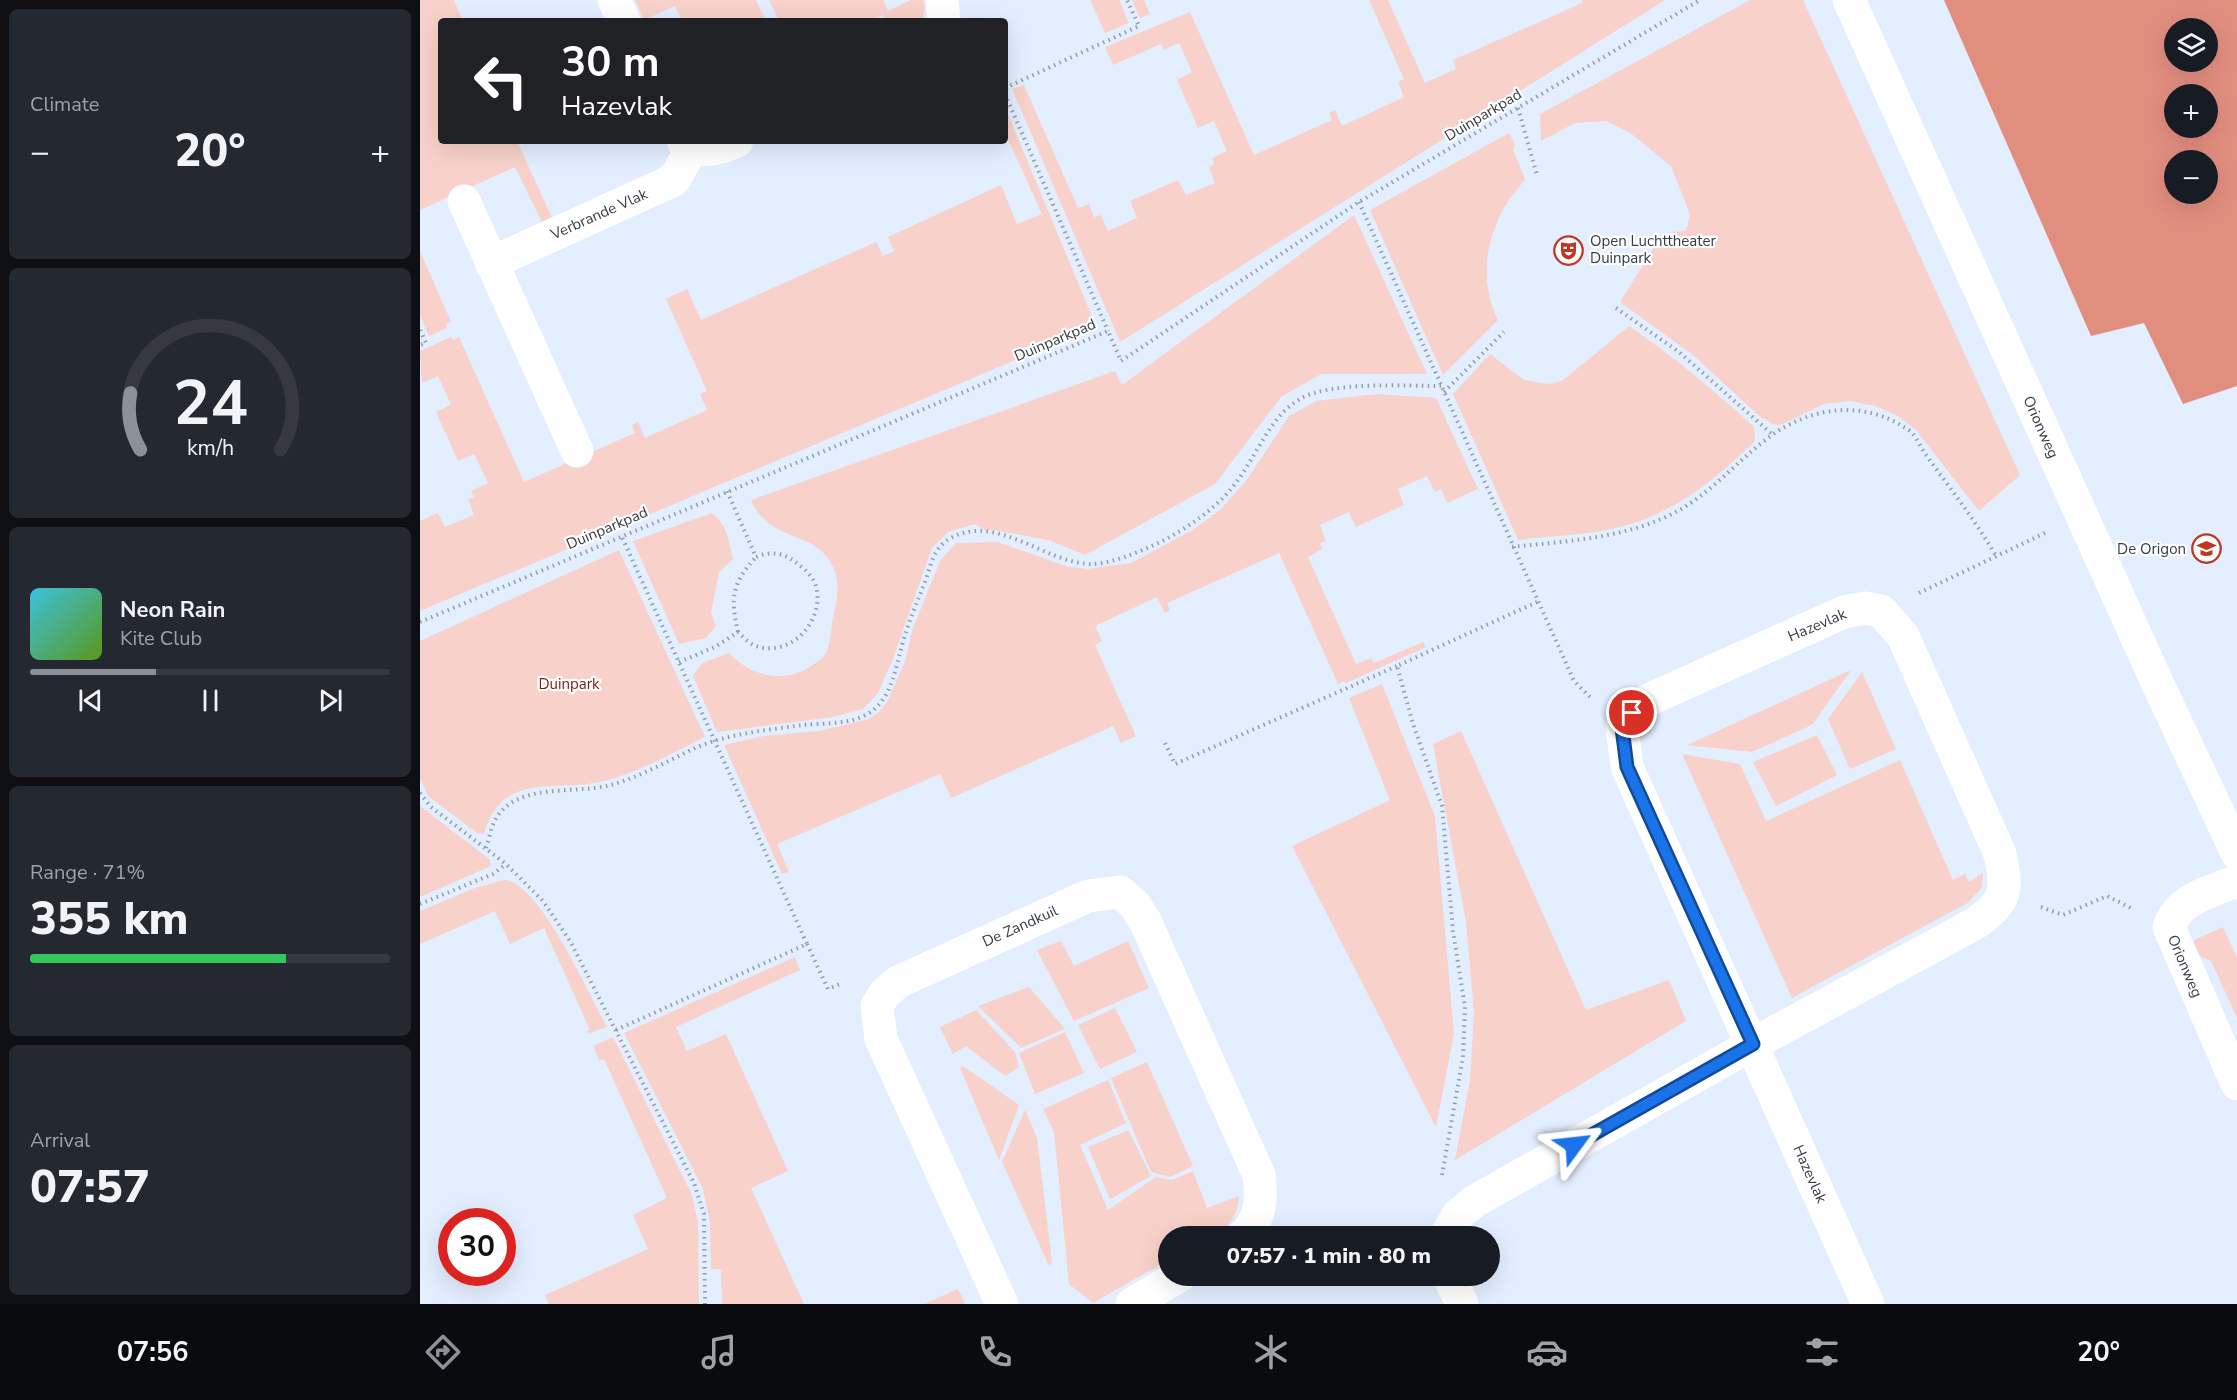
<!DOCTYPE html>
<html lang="en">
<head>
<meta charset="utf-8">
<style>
  :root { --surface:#171b24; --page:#242831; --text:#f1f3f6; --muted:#9ea1a6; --line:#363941; --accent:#8c9099 }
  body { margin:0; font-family:"Nunito Sans",sans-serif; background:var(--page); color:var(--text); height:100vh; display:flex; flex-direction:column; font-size:22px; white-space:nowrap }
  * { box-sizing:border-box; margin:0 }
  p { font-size:20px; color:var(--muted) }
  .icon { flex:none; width:33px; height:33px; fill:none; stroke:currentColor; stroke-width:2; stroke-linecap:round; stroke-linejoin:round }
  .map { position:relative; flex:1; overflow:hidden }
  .drawer { display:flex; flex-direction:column; gap:9px; padding:9px; background:#0d0f14; width:420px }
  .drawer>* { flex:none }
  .top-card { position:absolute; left:18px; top:18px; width:570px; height:126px; border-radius:6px; box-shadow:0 6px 24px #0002; background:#202124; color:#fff; overflow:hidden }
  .controls { position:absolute; left:1744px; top:18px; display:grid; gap:12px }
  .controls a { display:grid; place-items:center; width:54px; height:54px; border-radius:50%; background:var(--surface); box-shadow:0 6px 24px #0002; font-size:30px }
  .speed { position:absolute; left:18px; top:1208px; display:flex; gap:12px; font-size:30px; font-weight:700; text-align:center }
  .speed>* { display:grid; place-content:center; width:78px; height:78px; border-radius:50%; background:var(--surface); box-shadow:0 6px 24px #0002; line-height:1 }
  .speed .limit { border:9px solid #d22; background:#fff; color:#111 }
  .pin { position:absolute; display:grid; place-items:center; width:51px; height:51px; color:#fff; margin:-26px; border:3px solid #fff; border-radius:50%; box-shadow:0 2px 6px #0007 }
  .me { position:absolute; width:66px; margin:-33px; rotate:60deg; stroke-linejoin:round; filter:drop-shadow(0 0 4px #0008) }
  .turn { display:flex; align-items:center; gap:21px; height:126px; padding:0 24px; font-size:27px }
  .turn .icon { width:78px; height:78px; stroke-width:2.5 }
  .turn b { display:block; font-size:42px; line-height:51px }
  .big { font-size:45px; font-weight:800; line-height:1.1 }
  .drawer .card { flex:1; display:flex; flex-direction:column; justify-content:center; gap:9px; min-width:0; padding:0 21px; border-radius:9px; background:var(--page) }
  .drawer .dial { align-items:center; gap:0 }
  .dial svg { height:156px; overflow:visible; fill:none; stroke:var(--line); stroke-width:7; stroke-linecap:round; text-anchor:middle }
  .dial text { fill:var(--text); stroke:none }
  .song { display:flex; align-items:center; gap:18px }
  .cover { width:72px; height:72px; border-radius:9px; background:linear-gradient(135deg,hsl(190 70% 55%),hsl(90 70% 35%)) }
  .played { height:6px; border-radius:3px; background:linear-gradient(90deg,var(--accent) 35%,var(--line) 35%) }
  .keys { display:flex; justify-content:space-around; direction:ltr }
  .heat { display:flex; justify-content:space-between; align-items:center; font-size:33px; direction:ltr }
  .charge { height:9px; border-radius:4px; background:linear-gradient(90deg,#34c759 71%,var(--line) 0) }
  .trip { position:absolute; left:738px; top:1226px; width:342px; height:60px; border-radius:30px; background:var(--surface); box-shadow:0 6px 24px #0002; font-weight:800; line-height:60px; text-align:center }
  .dock { display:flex; height:96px; justify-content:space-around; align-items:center; background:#090b0e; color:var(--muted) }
  .dock .icon { width:42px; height:42px }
  .dock .on { color:var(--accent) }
  .dock b { font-size:27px; color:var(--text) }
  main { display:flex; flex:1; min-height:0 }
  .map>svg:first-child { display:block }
</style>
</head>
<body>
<main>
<section class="drawer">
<div class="card"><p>Climate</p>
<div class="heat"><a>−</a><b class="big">20°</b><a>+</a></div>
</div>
<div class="card dial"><svg viewBox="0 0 100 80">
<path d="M14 69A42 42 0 1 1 86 69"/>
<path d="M14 69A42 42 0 0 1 9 40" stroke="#8c9099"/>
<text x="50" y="56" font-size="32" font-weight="700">24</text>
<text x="50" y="72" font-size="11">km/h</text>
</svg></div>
<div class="card">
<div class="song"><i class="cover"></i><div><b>Neon Rain</b><p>Kite Club</p></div></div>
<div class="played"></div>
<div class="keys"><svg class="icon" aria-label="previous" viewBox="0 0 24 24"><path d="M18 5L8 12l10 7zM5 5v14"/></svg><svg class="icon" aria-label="pause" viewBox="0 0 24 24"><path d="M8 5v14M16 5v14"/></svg><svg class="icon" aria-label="next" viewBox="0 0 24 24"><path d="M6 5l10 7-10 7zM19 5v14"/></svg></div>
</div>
<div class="card"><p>Range · 71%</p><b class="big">355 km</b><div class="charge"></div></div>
<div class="card"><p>Arrival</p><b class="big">07:57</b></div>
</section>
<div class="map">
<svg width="1817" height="1304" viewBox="0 0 1817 1304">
  <rect width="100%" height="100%" fill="#e3eefe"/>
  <!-- green -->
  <g fill="#f8d2ca">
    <path d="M 0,0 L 34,0 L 43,21 L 21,21 L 21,141 L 97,141 L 132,218 L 122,222 L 95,167 L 0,210 Z"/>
    <path d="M 215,0 L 336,0 L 346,21 L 262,21 L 255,6 L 224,20 Z"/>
    <path d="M 349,0 L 463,0 L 468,11 L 491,0 L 503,0 L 505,6 L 502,21 L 466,21 L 463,15 L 449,21 L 359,21 Z"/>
    <path d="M 670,0 L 699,0 L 709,23 L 685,33 Z"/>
    <path d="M 712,0 L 724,0 L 730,14 L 720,18 Z"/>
    <path d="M 949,0 L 968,0 L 1005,83 L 1036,69 L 1033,60 L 1162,3 L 1162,0 L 1245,0 L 700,342 L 592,89 L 604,85 L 658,208 L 669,204 L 674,217 L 681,215 L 688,231 L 717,218 L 710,201 L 758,180 L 766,195 L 795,183 L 789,167 L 794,164 L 792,158 L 807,151 L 794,121 L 778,128 L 757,80 L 772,72 L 759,43 L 744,50 L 741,44 L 693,65 L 685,47 L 770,12 L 834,155 L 912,120 L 909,113 L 915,110 L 922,126 L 984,97 L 978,82 L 984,79 Z"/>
    <path d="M 1330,0 L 1383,0 L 1600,475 L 1559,511 L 1496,430 L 1478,416 L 1456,406 L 1430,401 L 1404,404 L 1360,425 L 1352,424 L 1338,415 L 1273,355 L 1200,302 L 1238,241 L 1252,232 L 1266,231 L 1270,214 L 1251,166 L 1209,132 L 1186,121 L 1155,123 L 1121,141 L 1120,114 Z"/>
    <path d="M 585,107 L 676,326 L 0,611 L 0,521 L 18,513 L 25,527 L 54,515 L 48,499 L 54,497 L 51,491 L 68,483 L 54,454 L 38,461 L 16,412 L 31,405 L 18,376 L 2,383 L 0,351 L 31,337 L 33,340 L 39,337 L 104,482 L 215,433 L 212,425 L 218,422 L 225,438 L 287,410 L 280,394 L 287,391 L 246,299 L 267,289 L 281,320 L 456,242 L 463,256 L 474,251 L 468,237 L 581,185 L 597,224 L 622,214 L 585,133 Z"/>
    <path d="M 1089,133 L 1095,144 L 1093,150 L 1105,179 C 1100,187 1093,193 1088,201 C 1065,238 1059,281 1078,320 L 1023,375 L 950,210 Z"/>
    <path d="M 934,215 L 1007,374 L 901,374 L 861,397 L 795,484 L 665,555 L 628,540 L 569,529 L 568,532 L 555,524 L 528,532 L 512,548 L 473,659 L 458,693 L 443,709 L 413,717 L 297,732 L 273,676 L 282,663 L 309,653 C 330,675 361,684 388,668 C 394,664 402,660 406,653 C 411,643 411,628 413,617 C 417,601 421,583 413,567 C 395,528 351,545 331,500 L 695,371 L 702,385 Z"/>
    <path d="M 0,251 L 31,322 L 26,324 L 27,328 L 9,336 L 0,315 Z"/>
    <path d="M 1209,326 C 1254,357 1294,390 1334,427 L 1335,441 C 1297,478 1256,512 1204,526 C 1170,535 1133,536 1098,540 L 1033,394 L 1070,354 L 1104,380 L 1128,384 L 1142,381 Z"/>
    <path d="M 957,394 L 1016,398 L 1058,489 L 1027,503 L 1021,489 L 1015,492 L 1007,476 L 978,489 L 984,505 L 936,527 L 929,512 L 900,525 L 906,541 L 900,543 L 902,549 L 888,557 L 936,664 L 951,658 L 954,663 L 1003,642 L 1006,647 L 926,683 L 924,681 L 918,684 L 859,553 L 747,603 L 750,610 L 745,613 L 737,597 L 675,626 L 682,641 L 675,645 L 716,736 L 701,743 L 693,726 L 531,798 L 520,774 L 357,844 L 369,872 L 362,874 L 304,745 L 344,736 L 399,731 L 449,719 L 459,712 L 467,702 L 485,661 L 493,628 L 520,561 L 536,543 L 577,542 L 649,567 L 667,569 L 711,563 L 771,531 L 800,510 L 826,481 L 869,416 L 896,401 Z"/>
    <path d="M 292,513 C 307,525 309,541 313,559 L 299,572 L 291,613 L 296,626 L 286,638 L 259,644 L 213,541 Z"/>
    <path d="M 199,550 L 285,737 C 250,754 213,776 174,783 C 148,788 117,782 93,794 C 78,801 68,818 64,834 L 57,833 L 8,796 L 0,778 L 0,641 Z"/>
    <path d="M 1431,670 L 1392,725 L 1332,752 L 1267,745 Z"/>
    <path d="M 1442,672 L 1476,749 L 1430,769 L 1408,719 Z"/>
    <path d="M 962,684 L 1015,816 L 1034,1034 L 1016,1127 L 872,846 L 970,800 L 929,698 Z"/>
    <path d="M 1041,731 L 1166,1010 L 1249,980 L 1266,1021 L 1035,1160 L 1050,1080 L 1054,1013 L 1046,922 L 1013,744 Z"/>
    <path d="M 1397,735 L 1417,775 L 1356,806 L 1333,762 Z"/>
    <path d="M 1262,754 L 1320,764 L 1346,821 L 1480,760 L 1533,880 L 1545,874 L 1549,882 L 1563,873 L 1562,887 L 1549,902 L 1372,998 Z"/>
    <path d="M 0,806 L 69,859 L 71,866 L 0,897 Z"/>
    <path d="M 85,880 C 119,882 170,996 187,1027 L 170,1033 L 166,1031 L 170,1030 L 124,928 L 90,944 L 75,911 L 0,944 L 0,911 L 55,888 Z"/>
    <path d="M 1803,927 L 1817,958 L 1817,1018 L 1791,961 L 1775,954 L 1770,942 Z"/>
    <path d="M 641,941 L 654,966 L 708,941 L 729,988 L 654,1021 L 617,950 Z"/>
    <path d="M 375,957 L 380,970 L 256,1027 L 267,1051 L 306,1034 L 368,1171 L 331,1188 L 384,1304 L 302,1304 L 301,1270 L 291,1269 L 290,1223 L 283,1189 L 204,1033 Z"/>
    <path d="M 609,987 L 645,1029 L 601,1048 L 558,1006 Z"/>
    <path d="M 695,1008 L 717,1052 L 680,1069 L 658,1025 Z"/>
    <path d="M 556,1010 L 595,1052 L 599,1067 L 585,1076 L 546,1046 L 533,1054 L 520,1027 Z"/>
    <path d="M 645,1032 L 664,1073 L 615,1094 L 599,1053 Z"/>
    <path d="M 193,1037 L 272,1195 L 278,1222 L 279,1304 L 129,1304 L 125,1295 L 228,1249 L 213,1215 L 247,1198 L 184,1059 L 179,1060 L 174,1048 L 175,1045 Z"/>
    <path d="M 727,1062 L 773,1166 L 750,1177 L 731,1172 L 691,1078 Z"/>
    <path d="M 543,1066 L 599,1105 L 579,1160 L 540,1068 Z"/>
    <path d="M 688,1080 L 706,1123 L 660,1145 L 688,1210 L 736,1177 L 752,1180 L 773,1171 L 787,1208 L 819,1196 C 819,1211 808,1232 791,1236 C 779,1239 762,1236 748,1236 L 748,1260 L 673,1303 L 649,1284 L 634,1132 L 623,1109 Z"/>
    <path d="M 605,1110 L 617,1138 L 632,1262 L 629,1266 L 582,1162 Z"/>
    <path d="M 708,1130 L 731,1176 L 690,1199 L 668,1147 Z"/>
    <path d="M 538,1289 L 545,1304 L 504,1304 Z"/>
  </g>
  <!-- forest -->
  <path fill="#e28e7f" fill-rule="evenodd" d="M 1524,0 L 1817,0 L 1817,386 L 1763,404 L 1724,323 L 1671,336 ZM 1755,28 L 1788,28 L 1788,62 L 1755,62 ZM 1755,94 L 1788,94 L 1788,128 L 1755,128 ZM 1755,160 L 1788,160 L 1788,194 L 1755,194 Z"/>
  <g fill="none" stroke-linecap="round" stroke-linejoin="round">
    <!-- path -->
    <g stroke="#939ca8" stroke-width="4" stroke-dasharray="1.5 4.5" stroke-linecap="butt">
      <path d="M 585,88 L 719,26 L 707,0"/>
      <path d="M 585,94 L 688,331"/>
      <path d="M 1098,108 L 1117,175"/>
      <path d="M 939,202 L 1154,681 L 1173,700"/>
      <path d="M 1196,308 L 1259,352 L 1353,435"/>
      <path d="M 0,330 L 6,343 L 0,345"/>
      <path d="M 1024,392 L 1084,332"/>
      <path d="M 1092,547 C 1145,541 1199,539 1248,516 C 1289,497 1316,461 1352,435 C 1394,406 1444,400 1487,429 C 1496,434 1500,447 1506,455 C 1530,488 1555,520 1576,556"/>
      <path d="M 1499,593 L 1625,533"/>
      <path d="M 0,622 L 688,331 L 701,361 L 939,202 L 1280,0"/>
      <path d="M 318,632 C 310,597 312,584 336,557"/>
      <path d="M 259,662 L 295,647 L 318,632 C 323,637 330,644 336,646 C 371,658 405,621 396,586 C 392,574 381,566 371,559 C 361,552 347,552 336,557 L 307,491"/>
      <path d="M 745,743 L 755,764 L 977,666"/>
      <path d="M 0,793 L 11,807 L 86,864 L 123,901 L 150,941 L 274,1183 L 284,1214 L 285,1304"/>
      <path d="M 66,848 C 69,839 71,828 75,820 C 97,781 155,795 191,785 C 219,777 246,762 273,749 C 306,734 346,730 383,725 C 404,723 434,725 452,711 C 474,695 477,659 485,635 C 491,616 499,598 506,579 C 511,564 514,548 529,539 C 576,511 625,564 672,564 C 682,564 697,560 707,556 C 745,543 791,516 815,484 C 836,457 850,416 880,399 C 910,381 986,386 1021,386"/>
      <path d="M 0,904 L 73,874 L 86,864"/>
      <path d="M 1621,907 L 1643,915 L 1687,896 L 1713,909"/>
      <path d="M 387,944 L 408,989 L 422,983"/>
      <path d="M 196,1030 L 387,944 L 201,535"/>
      <path d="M 1022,1175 L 1043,1057 L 1045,1007 L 1033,931 L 1022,806 L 993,724 L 977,666 L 1117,602"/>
    </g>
    <!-- minor -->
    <g stroke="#fff" stroke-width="33">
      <path d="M 194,0 L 204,21"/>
      <path d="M 522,0 L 524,21"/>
      <path d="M 263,141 C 281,155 297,150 317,141"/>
      <path d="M 44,201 L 157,451"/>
      <path d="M 71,263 L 254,180 L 272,148"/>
      <path d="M 1817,881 C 1790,892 1759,898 1749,927 L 1817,1084"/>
      <path d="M 1026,1236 L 1038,1215 L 1055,1201 L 1333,1044 L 1556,923 C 1587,901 1588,890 1580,854 L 1483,636 L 1461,611 L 1445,608 L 1424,612 L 1228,700 L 1212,713 L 1202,727 L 1207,767 L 1448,1304"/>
      <path d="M 1028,1275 L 1042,1304"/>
      <path d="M 582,1304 L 461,1039 L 457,1006 L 465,993 L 478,982 L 668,896 L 700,892 L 714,904 L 725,921 L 839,1175 C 842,1200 841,1218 823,1236"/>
      <path d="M 712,1304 L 761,1275"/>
    </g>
    <!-- tertiary -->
    <path stroke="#fff" stroke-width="33" d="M 1429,0 L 1736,680 L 1817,853"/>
  </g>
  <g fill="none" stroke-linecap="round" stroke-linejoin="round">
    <defs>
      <path id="route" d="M 1154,1145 L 1333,1044 L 1207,767 L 1202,728 L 1212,713"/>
    </defs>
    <!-- route casing -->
    <use href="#route" stroke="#114b97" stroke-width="15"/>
    <!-- route -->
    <use href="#route" stroke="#1a73e8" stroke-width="10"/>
  </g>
  <!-- icons -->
  <defs>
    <symbol id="theatre-ring" viewBox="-11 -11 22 22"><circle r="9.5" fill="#fff" stroke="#c13522" stroke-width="1.5"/><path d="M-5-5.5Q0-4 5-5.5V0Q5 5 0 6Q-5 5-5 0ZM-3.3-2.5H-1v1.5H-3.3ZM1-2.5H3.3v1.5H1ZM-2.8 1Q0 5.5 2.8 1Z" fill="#c13522"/></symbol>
    <symbol id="school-ring" viewBox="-11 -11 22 22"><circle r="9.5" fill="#fff" stroke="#c13522" stroke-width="1.5"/><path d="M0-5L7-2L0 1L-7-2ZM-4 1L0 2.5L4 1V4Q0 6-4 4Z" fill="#c13522"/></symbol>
  </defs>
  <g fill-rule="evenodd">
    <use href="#theatre-ring" x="1132" y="234" width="33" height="33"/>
    <use href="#school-ring" x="1770" y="532" width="33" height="33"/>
  </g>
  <g text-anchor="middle" stroke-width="4.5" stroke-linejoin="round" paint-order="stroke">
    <!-- street labels -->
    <g font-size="15" fill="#363c44" stroke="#fff">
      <text transform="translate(1063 115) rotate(-31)" y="5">Duinparkpad</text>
      <text transform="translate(179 214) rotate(-24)" y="5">Verbrande Vlak</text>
      <text transform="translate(635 340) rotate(-23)" y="5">Duinparkpad</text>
      <text transform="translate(1621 427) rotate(66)" y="5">Orionweg</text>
      <text transform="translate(187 528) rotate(-23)" y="5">Duinparkpad</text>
      <text transform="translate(1397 625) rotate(-23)" y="5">Hazevlak</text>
      <text transform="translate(600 926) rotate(-24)" y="5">De Zandkuil</text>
      <text transform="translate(1765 966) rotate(67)" y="5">Orionweg</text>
      <text transform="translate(1390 1174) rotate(66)" y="5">Hazevlak</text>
    </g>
    <!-- poi labels -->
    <g font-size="15" fill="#363c44" stroke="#fff" text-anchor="start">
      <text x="1170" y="246">Open Luchttheater<tspan x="1170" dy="17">Duinpark</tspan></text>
      <text x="1766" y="554" text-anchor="end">De Origon</text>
    </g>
    <!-- park labels -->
    <g font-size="15" fill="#7f1c10" stroke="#fff">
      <text x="149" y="689">Duinpark</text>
    </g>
  </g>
</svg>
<div class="controls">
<a><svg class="icon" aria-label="layers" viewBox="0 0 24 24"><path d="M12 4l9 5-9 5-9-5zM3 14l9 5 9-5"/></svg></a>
<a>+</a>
<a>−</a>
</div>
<div class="speed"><div class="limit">30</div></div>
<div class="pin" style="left:1212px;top:713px;background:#d93025"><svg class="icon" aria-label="arrive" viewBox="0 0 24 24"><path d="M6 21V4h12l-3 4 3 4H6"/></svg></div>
<svg class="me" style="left:1154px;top:1145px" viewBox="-20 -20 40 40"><path d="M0-17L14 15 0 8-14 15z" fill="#1a73e8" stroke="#fff" stroke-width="4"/></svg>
<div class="trip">07:57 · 1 min · 80 m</div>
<div class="top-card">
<div class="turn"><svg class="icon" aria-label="left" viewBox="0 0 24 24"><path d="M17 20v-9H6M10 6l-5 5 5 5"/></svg><div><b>30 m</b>Hazevlak</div></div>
</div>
</div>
</main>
<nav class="dock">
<b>07:56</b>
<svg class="icon on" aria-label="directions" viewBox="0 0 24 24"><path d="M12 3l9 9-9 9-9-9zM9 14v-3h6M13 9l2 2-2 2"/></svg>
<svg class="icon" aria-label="music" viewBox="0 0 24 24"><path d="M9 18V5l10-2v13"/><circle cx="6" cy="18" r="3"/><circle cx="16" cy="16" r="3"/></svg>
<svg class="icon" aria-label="phone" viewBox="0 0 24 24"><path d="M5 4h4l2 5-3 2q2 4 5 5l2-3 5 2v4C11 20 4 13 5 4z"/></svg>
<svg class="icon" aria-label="climate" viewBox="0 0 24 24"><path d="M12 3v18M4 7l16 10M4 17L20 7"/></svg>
<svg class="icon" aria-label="car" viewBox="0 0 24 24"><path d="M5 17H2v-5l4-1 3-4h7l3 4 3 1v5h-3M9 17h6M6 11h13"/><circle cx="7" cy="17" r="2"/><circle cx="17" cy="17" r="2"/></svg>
<svg class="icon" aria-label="filters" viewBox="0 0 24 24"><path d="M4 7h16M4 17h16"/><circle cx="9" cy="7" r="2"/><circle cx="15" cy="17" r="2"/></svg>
<b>20°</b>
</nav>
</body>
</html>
